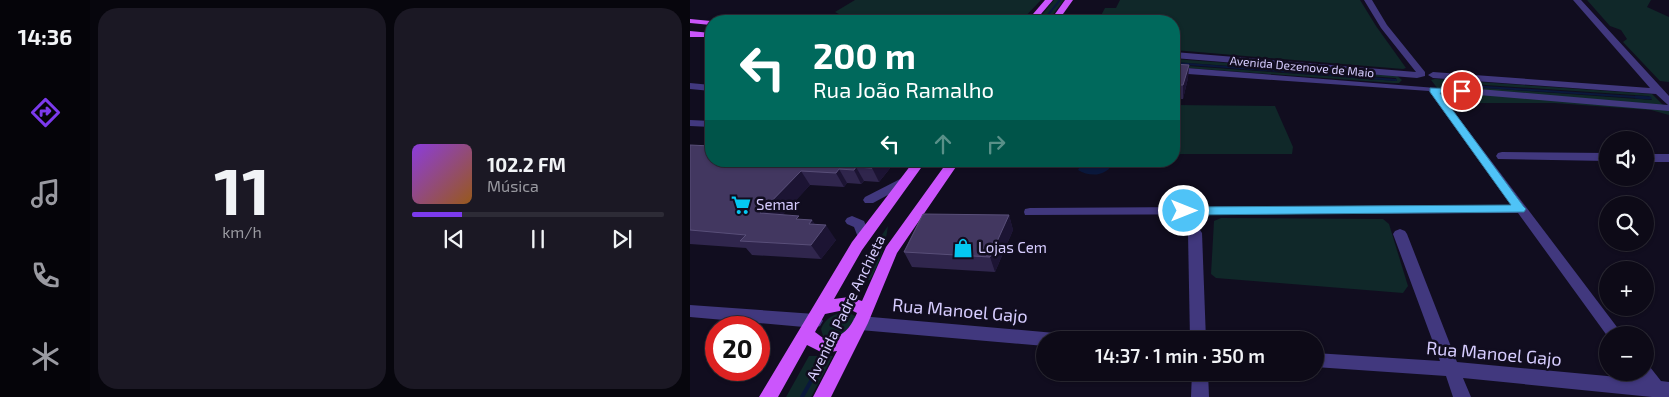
<!DOCTYPE html>
<html lang="pt">
<head>
<meta charset="utf-8">
<style>
  :root { --surface:#0d0a17; --page:#1b1824; --text:#f1f3f6; --muted:#9a9aa1; --line:#2d2b36; --accent:#7c3aed }
  body { margin:0; font-family:"Exo 2",sans-serif; background:var(--page); color:var(--text); height:100vh; display:flex; flex-direction:column; font-size:19px; white-space:nowrap }
  * { box-sizing:border-box; margin:0 }
  p { font-size:16px; color:var(--muted) }
  .icon { flex:none; width:28px; height:28px; fill:none; stroke:currentColor; stroke-width:2; stroke-linecap:round; stroke-linejoin:round }
  .map { position:relative; flex:1; overflow:hidden }
  .sheet { display:flex; flex-direction:column; gap:8px; padding:8px; background:#07060d; width:600px }
  .sheet>* { flex:none }
  .guide { position:absolute; left:15px; top:15px; width:475px; height:152px; border-radius:20px; box-shadow:0 1px 4px #0004,0 0 0 1px var(--line); background:#00695c; color:#fff; overflow:hidden }
  .controls { position:absolute; left:909px; top:131px; display:grid; gap:10px }
  .controls a { display:grid; place-items:center; width:55px; height:55px; border-radius:50%; background:var(--surface); box-shadow:0 1px 4px #0004,0 0 0 1px var(--line); font-size:25px }
  .speed { position:absolute; left:15px; top:316px; display:flex; gap:10px; font-size:25px; font-weight:700; text-align:center }
  .speed>* { display:grid; place-content:center; width:65px; height:65px; border-radius:50%; background:var(--surface); box-shadow:0 1px 4px #0004,0 0 0 1px var(--line); line-height:1 }
  .speed .limit { border:8px solid #d22; background:#fff; color:#111 }
  .pin { position:absolute; display:grid; place-items:center; width:42px; height:42px; color:#fff; margin:-21px; border:2px solid #fff; border-radius:50%; box-shadow:0 1px 5px #0007 }
  .me { position:absolute; width:55px; margin:-28px; rotate:90deg; stroke-linejoin:round; filter:drop-shadow(0 0 4px #0008) }
  .turn { display:flex; align-items:center; gap:18px; height:105px; padding:0 25px; font-size:22px }
  .turn .icon { width:65px; height:65px; stroke-width:2.5 }
  .turn b { display:block; font-size:35px; line-height:42px }
  .lanes { display:flex; align-items:center; height:48px; padding:0 25px; background:#0003; justify-content:center; gap:25px; direction:ltr }
  .lanes .off { opacity:.35 }
  .sheet .widget { flex:1; display:flex; flex-direction:column; justify-content:center; gap:8px; min-width:0; padding:0 18px; border-radius:20px; background:var(--page) }
  .sheet .dial { align-items:center; gap:0 }
  .dial b { font-size:65px; line-height:1 }
  .song { display:flex; align-items:center; gap:15px }
  .cover { width:60px; height:60px; border-radius:8px; background:linear-gradient(135deg,hsl(270 70% 55%),hsl(30 70% 35%)) }
  .played { height:5px; border-radius:2px; background:linear-gradient(90deg,var(--accent) 20%,var(--line) 20%) }
  .keys { display:flex; justify-content:space-around; direction:ltr }
  .sheet .tiles { flex:1; display:grid; gap:8px; grid-template-columns:repeat(2,1fr) }
  .trip { position:absolute; left:346px; top:331px; width:288px; height:50px; border-radius:25px; background:var(--surface); box-shadow:0 1px 4px #0004,0 0 0 1px var(--line); font-weight:600; line-height:50px; text-align:center }
  main { display:flex; flex:1; min-height:0 }
  .tab-bar { display:flex; flex-direction:column; width:90px; justify-content:space-around; align-items:center; background:#050409; color:var(--muted) }
  .tab-bar .icon { width:35px; height:35px }
  .tab-bar .selected { color:var(--accent) }
  .tab-bar b { font-size:22px; color:var(--text) }
  .map>svg:first-child { display:block }
</style>
</head>
<body>
<main>
<nav class="tab-bar">
<b>14:36</b>
<svg class="icon selected" aria-label="directions" viewBox="0 0 24 24"><path d="M12 3l9 9-9 9-9-9zM9 14v-3h6M13 9l2 2-2 2"/></svg>
<svg class="icon" aria-label="music" viewBox="0 0 24 24"><path d="M9 18V5l10-2v13"/><circle cx="6" cy="18" r="3"/><circle cx="16" cy="16" r="3"/></svg>
<svg class="icon" aria-label="phone" viewBox="0 0 24 24"><path d="M5 4h4l2 5-3 2q2 4 5 5l2-3 5 2v4C11 20 4 13 5 4z"/></svg>
<svg class="icon" aria-label="climate" viewBox="0 0 24 24"><path d="M12 3v18M4 7l16 10M4 17L20 7"/></svg>
</nav>
<section class="sheet">
<div class="tiles">
<div class="widget dial"><b>11</b><p>km/h</p></div>
<div class="widget">
<div class="song"><i class="cover"></i><div><b>102.2 FM</b><p>Música</p></div></div>
<div class="played"></div>
<div class="keys"><svg class="icon" aria-label="previous" viewBox="0 0 24 24"><path d="M18 5L8 12l10 7zM5 5v14"/></svg><svg class="icon" aria-label="pause" viewBox="0 0 24 24"><path d="M8 5v14M16 5v14"/></svg><svg class="icon" aria-label="next" viewBox="0 0 24 24"><path d="M6 5l10 7-10 7zM19 5v14"/></svg></div>
</div>
</div>
</section>
<div class="map">
<svg width="979" height="397" viewBox="0 0 979 397">
  <rect width="100%" height="100%" fill="#110d1f"/>
  <!-- green -->
  <g fill="#102829" fill-rule="evenodd">
    <path d="M 165,0 L 351,0 L 331,21 L 162,21 L 145,12 Z"/>
    <path d="M 364,0 L 374,0 L 358,21 L 347,21 Z"/>
    <path d="M 430,0 L 670,0 L 686,26 L 716,68 L 713,69 L 484,50 L 484,21 L 408,21 L 415,8 L 426,8 Z"/>
    <path d="M 897,0 L 961,0 L 957,7 L 979,17 L 979,82 L 970,81 L 933,42 L 937,39 L 931,30 L 920,26 Z"/>
    <path d="M 484,59 L 699,75 L 706,75 L 712,80 L 709,83 L 703,83 L 484,67 L 484,65 L 707,81 L 706,78 L 484,62 Z"/>
    <path d="M 745,79 L 962,94 L 979,111 L 979,115 L 961,110 L 864,103 L 759,103 L 741,80 ZM 765,83 L 959,96 L 962,100 L 768,86 Z"/>
    <path d="M 484,105 L 585,106 L 603,147 L 602,154 L 484,154 Z"/>
    <path d="M 531,218 L 693,219 L 699,224 L 718,286 L 713,293 L 526,278 L 521,274 L 524,221 Z"/>
    <path d="M 198,226 C 195,247 190,262 180,280 L 165,280 L 183,248 Z"/>
    <path d="M 158,312 L 165,316 L 166,319 C 159,330 147,343 133,336 L 131,329 C 135,318 146,312 158,312 Z"/>
    <path d="M 119,356 L 143,356 L 121,397 L 96,397 Z"/>
  </g>
  <!-- water -->
  <path fill="#0a183c" d="M 424,161 C 418,176 401,178 388,170 L 392,162 Z"/>
  <g fill="none" stroke-linecap="round" stroke-linejoin="round">
    <!-- stream-far2 -->
    <g stroke="#0a183c" stroke-width="2">
      <path d="M 353,21 L 370,0"/>
      <path d="M 484,63 L 706,80"/>
      <path d="M 767,85 L 960,98"/>
    </g>
    <!-- stream-far1 -->
    <path stroke="#0a183c" stroke-width="3" d="M 946,97 L 960,98"/>
    <!-- stream -->
    <path stroke="#0a183c" stroke-width="4" d="M 112,397 L 133,360"/>
    <!-- minor -->
    <g fill="#41387e" fill-rule="evenodd">
      <path d="M 674,0 L 682,0 L 697,25 L 735,72 L 735,76 L 727,78 L 484,58 L 484,52 L 726,72 L 691,28 Z"/>
      <path d="M 883,0 L 891,0 L 979,96 L 979,111 L 753,92 L 748,89 L 753,86 L 978,105 L 966,94 L 743,78 L 738,75 L 743,72 L 960,88 Z"/>
      <path d="M 484,67 L 746,88 L 933,335 L 918,335 L 918,337 L 828,213 L 335,215 L 334,212 L 335,209 L 340,208 L 821,205 L 739,91 L 484,73 Z"/>
      <path d="M 0,83 L 21,85 L 21,91 L 0,89 Z"/>
      <path d="M 0,120 L 21,121 L 21,127 L 0,126 Z"/>
      <path d="M 812,152 L 918,153 L 918,161 L 808,159 L 806,156 L 808,153 Z"/>
      <rect x="955" y="154" width="24" height="8"/>
      <path d="M 216,176 L 222,180 L 220,183 L 183,203 L 175,203 L 173,200 L 175,197 Z"/>
      <path d="M 162,216 L 174,221 L 181,237 L 179,240 L 169,240 L 164,227 L 157,224 L 155,221 L 157,218 Z"/>
      <path d="M 505,228 L 510,230 L 512,233 L 516,340 L 500,340 L 498,233 L 500,230 Z"/>
      <path d="M 710,229 L 715,231 L 717,234 L 767,362 L 949,379 L 946,372 L 955,372 L 955,365 L 960,367 L 971,381 L 979,382 L 979,397 L 962,397 L 773,378 L 781,397 L 763,397 L 756,376 L 625,367 L 625,353 L 750,361 L 703,234 L 705,231 Z"/>
      <path d="M 0,305 L 125,314 L 130,316 L 133,321 L 130,326 L 125,328 L 0,317 Z"/>
      <path d="M 170,316 L 365,333 L 371,335 L 373,340 L 355,340 L 355,346 L 170,330 L 164,328 L 162,323 L 164,318 Z"/>
      <path d="M 502,372 L 518,372 L 519,397 L 501,397 Z"/>
    </g>
    <!-- major -->
    <g fill="#cb55fc" fill-rule="evenodd">
      <path d="M 355,0 L 363,0 L 345,21 L 337,21 Z"/>
      <path d="M 375,0 L 383,0 L 368,21 L 360,21 Z"/>
      <path d="M 0,19 L 21,21 L 24,21 L 21,21 L 21,25 L 0,23 Z"/>
      <path d="M 0,31 L 21,33 L 21,37 L 0,37 Z"/>
      <path d="M 224,161 L 236,161 L 172,250 L 144,299 L 159,297 L 172,301 L 196,247 L 258,161 L 270,161 L 207,253 L 178,323 L 141,397 L 123,397 L 147,351 L 133,353 L 117,345 L 88,397 L 69,397 L 162,242 ZM 159,309 L 167,313 C 160,329 152,339 133,338 L 125,332 L 135,314 Z"/>
    </g>
  </g>
  <!-- wall -->
  <g fill="#30264d">
    <path d="M 484,64 L 499,65 L 498,78 L 493,99 L 484,99 Z"/>
    <path d="M 0,145 L 21,161 L 199,161 L 201,167 L 189,182 L 174,181 L 171,184 L 157,183 L 154,187 L 120,185 L 92,215 L 111,220 L 122,220 L 125,225 L 146,240 L 131,259 L 62,255 L 56,248 L 0,244 Z"/>
    <path d="M 319,215 L 323,230 L 305,272 L 222,267 L 214,252 Z"/>
  </g>
  <!-- shaded-wall -->
  <g fill="#1c1433">
    <path d="M 499,65 L 498,78 L 493,99 L 493,85 Z"/>
    <path d="M 188,161 L 199,161 L 201,167 L 189,182 L 182,168 Z"/>
    <path d="M 166,167 L 174,181 L 171,184 L 164,170 Z"/>
    <path d="M 149,169 L 157,183 L 154,187 L 146,173 Z"/>
    <path d="M 111,171 L 120,185 L 81,228 L 70,213 Z"/>
    <path d="M 319,215 L 323,230 L 305,272 L 300,257 Z"/>
    <path d="M 122,220 L 131,233 L 136,225 L 146,240 L 131,259 L 121,245 L 119,224 Z"/>
  </g>
  <!-- building -->
  <g fill="#423760" stroke="#594f79">
    <path d="M 484,64 L 499,65 L 493,85 L 484,85 Z"/>
    <path d="M 0,145 L 21,146 L 21,161 L 188,161 L 182,168 L 166,167 L 164,170 L 149,169 L 146,173 L 111,171 L 70,213 L 109,216 L 106,219 L 122,220 L 119,224 L 136,225 L 121,245 L 50,241 L 56,235 L 0,230 Z"/>
    <path d="M 233,214 L 319,215 L 300,257 L 214,252 Z"/>
  </g>
  <!-- route -->
  <path fill="#4fc3f7" stroke="#337fa1" d="M 740,88 L 775,89 L 776,91 L 772,93 L 750,93 L 834,207 L 836,209 L 834,212 L 494,215 L 488,211 L 494,207 L 821,205 L 740,92 Z"/>
  <!-- icons -->
  <defs>
    <symbol id="supermarket-bare" viewBox="-9 -9 18 18"><path d="M-6-5.5h2.5l.6 2H6L4.5 2H-2.5L-4.4-4H-6ZM-1.5 3.2a1.3 1.3 0 1 0 .1 0ZM3 3.2a1.3 1.3 0 1 0 .1 0Z" fill="#04c8f2" stroke="#110d1f" stroke-width="2.5" paint-order="stroke"/></symbol>
    <symbol id="shop-bare" viewBox="-9 -9 18 18"><path d="M-5-2.5h2.3a2.7 3.5 0 0 1 5.4 0H5L5.5 6h-11ZM-1.5-2.5h3a1.5 2.3 0 0 0-3 0Z" fill="#04c8f2" stroke="#110d1f" stroke-width="2.5" paint-order="stroke"/></symbol>
  </defs>
  <g fill-rule="evenodd">
    <use href="#supermarket-bare" x="37" y="191" width="28" height="28"/>
    <use href="#shop-bare" x="259" y="234" width="28" height="28"/>
  </g>
  <g text-anchor="middle" stroke-width="5" stroke-linejoin="round" paint-order="stroke">
    <!-- far-street labels -->
    <g font-size="12" fill="#d6ccfe" stroke="#110d1f">
      <text transform="translate(612 67) rotate(5)" y="4">Avenida Dezenove de Maio</text>
    </g>
    <!-- poi labels -->
    <g font-size="15" fill="#d6ccfe" stroke="#110d1f" text-anchor="start">
      <text x="66" y="210">Semar</text>
      <text x="288" y="253">Lojas Cem</text>
    </g>
    <!-- street labels -->
    <g font-size="15" fill="#d6ccfe" stroke="#110d1f">
      <text transform="translate(156 308) rotate(-64)" y="5">Avenida Padre Anchieta</text>
    </g>
    <!-- near-street labels -->
    <g font-size="18" fill="#d6ccfe" stroke="#110d1f">
      <text transform="translate(270 311) rotate(5)" y="6">Rua Manoel Gajo</text>
      <text transform="translate(804 354) rotate(5)" y="6">Rua Manoel Gajo</text>
    </g>
  </g>
</svg>
<div class="controls">
<a><svg class="icon" aria-label="sound" viewBox="0 0 24 24"><path d="M4 9h4l5-4v14l-5-4H4zM17 9q2 3 0 6"/></svg></a>
<a><svg class="icon" aria-label="search" viewBox="0 0 24 24"><circle cx="10" cy="10" r="6"/><path d="M15 15l6 6"/></svg></a>
<a>+</a>
<a>−</a>
</div>
<div class="speed"><div class="limit">20</div></div>
<div class="pin" style="left:772px;top:91px;background:#d93025"><svg class="icon" aria-label="arrive" viewBox="0 0 24 24"><path d="M6 21V4h12l-3 4 3 4H6"/></svg></div>
<svg class="me" style="left:494px;top:211px" viewBox="-20 -20 40 40"><circle r="17" fill="#4fc3f7" stroke="#fff" stroke-width="3"/><path d="M0-11L8 9 0 5-8 9z" fill="#fff"/></svg>
<div class="trip">14:37 · 1 min · 350 m</div>
<div class="guide">
<div class="turn"><svg class="icon" aria-label="left" viewBox="0 0 24 24"><path d="M17 20v-9H6M10 6l-5 5 5 5"/></svg><div><b>200 m</b>Rua João Ramalho</div></div>
<div class="lanes"><svg class="icon" aria-label="left" viewBox="0 0 24 24"><path d="M17 20v-9H6M10 6l-5 5 5 5"/></svg><svg class="icon off" aria-label="ahead" viewBox="0 0 24 24"><path d="M12 20V5M6 11l6-6 6 6"/></svg><svg class="icon off" aria-label="right" viewBox="0 0 24 24"><path d="M7 20v-9h11M14 6l5 5-5 5"/></svg></div>
</div>
</div>
</main>
</body>
</html>
